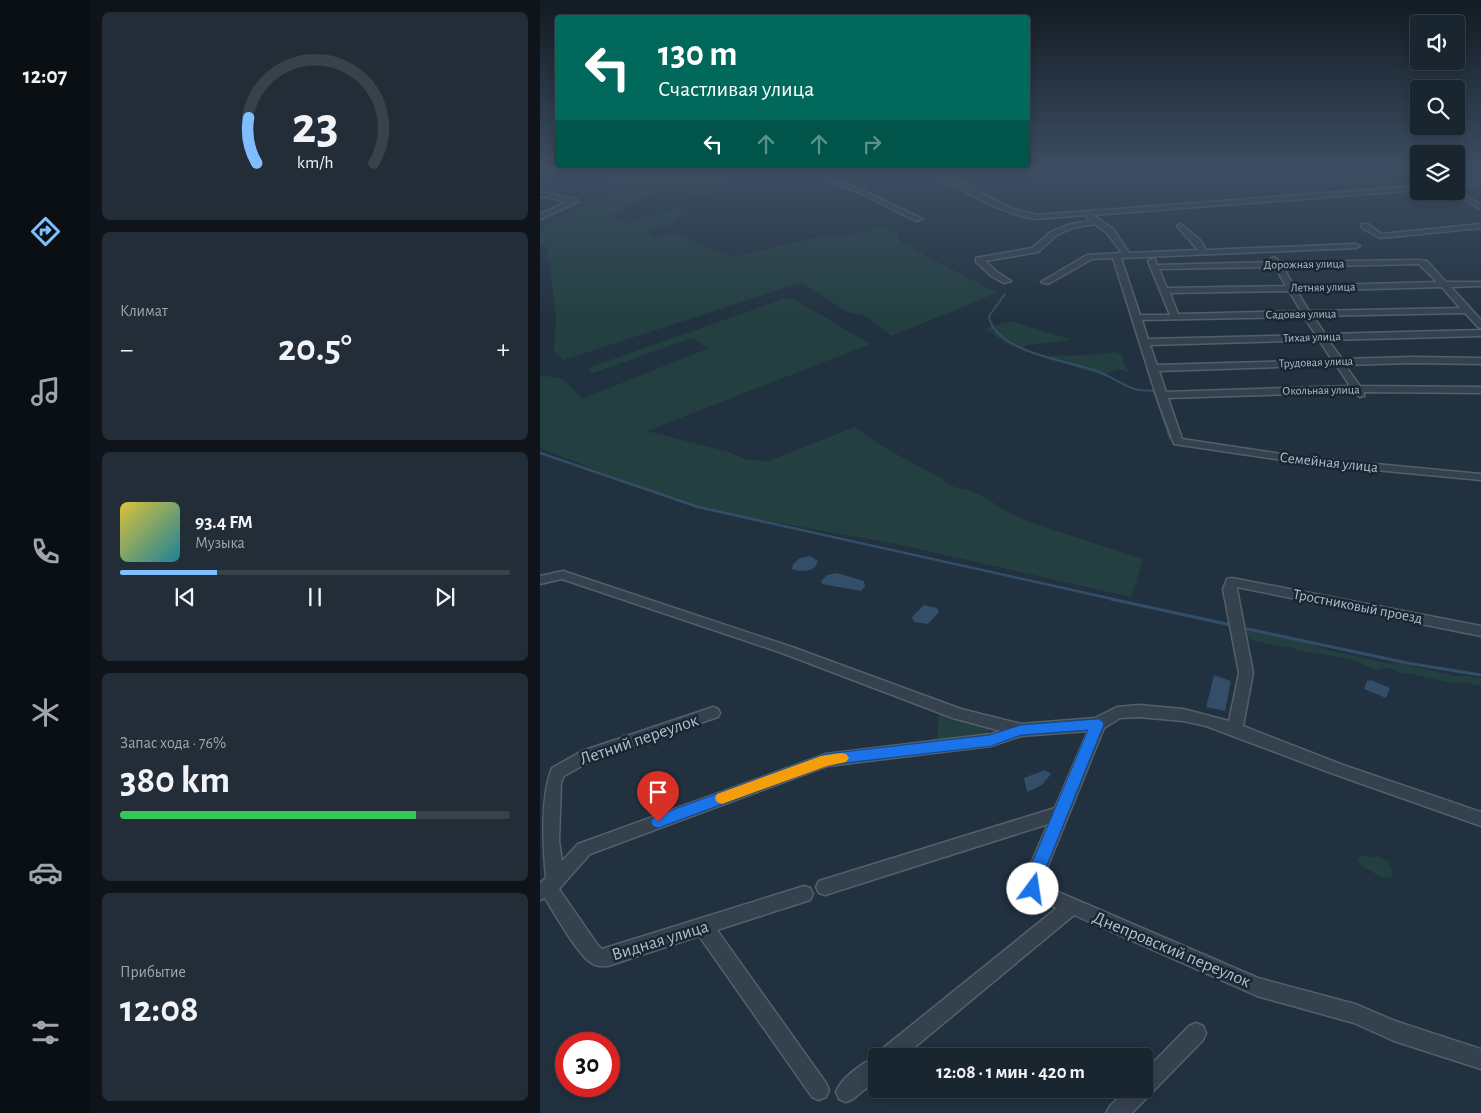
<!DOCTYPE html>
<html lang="ru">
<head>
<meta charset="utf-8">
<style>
  :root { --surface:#19252f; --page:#222d37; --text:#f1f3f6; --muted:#9fa5aa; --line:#37424b; --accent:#80beff }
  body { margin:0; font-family:"Alegreya Sans",sans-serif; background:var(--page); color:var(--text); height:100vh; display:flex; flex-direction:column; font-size:19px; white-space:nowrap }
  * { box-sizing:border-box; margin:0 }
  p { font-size:16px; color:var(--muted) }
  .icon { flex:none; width:28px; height:28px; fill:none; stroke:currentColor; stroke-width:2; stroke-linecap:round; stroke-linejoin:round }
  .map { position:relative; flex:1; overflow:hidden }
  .side { display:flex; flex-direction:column; gap:12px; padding:12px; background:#0e141a; width:450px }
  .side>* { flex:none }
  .guide { position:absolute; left:15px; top:15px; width:475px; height:152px; border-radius:5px; box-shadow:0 2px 12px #0003,0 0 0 1px var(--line); background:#00695c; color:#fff; overflow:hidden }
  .tools { position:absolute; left:870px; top:15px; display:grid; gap:10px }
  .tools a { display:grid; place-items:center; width:55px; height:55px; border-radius:5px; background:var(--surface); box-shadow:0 2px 12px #0003,0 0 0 1px var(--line); font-size:25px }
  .speed { position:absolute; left:15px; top:1032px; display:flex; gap:10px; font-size:25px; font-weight:700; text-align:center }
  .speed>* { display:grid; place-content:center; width:65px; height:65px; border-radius:50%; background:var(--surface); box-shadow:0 2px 12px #0003,0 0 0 1px var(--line); line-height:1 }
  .speed .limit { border:8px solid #d22; background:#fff; color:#111 }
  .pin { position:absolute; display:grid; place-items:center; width:42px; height:42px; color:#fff; margin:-51px -21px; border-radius:50% 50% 50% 0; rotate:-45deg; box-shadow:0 0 5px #0007 }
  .pin .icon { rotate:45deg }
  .me { position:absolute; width:55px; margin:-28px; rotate:14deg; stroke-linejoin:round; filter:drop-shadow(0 0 4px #0008) }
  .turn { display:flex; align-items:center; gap:18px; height:105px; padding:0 20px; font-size:22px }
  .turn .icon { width:65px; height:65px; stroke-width:2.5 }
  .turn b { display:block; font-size:35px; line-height:42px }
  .lanes { display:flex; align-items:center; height:48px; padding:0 20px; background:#0003; justify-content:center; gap:25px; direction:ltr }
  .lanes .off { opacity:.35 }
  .big { font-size:38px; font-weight:700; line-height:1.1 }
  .side .tile { flex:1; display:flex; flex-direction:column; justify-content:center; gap:8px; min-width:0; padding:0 18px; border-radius:8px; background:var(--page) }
  .side .dial { align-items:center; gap:0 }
  .dial svg { height:130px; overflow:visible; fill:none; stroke:var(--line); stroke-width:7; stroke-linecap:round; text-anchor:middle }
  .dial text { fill:var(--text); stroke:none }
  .song { display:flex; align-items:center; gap:15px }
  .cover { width:60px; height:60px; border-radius:8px; background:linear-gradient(135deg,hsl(50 70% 55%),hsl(190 70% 35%)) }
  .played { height:5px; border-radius:2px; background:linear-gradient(90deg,var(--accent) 25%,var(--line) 25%) }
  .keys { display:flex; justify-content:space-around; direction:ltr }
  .heat { display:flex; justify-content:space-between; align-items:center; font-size:28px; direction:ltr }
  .charge { height:8px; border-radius:4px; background:linear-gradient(90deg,#34c759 76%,var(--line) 0) }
  .trip { position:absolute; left:328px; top:1048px; width:285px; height:50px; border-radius:5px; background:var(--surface); box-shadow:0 2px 12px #0003,0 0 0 1px var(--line); font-weight:700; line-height:50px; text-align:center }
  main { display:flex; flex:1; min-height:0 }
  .menu { display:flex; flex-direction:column; width:90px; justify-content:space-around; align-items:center; background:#0a0f13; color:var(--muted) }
  .menu .icon { width:35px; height:35px }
  .menu .selected { color:var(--accent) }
  .menu b { font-size:22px; color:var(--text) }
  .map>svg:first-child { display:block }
</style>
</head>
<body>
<main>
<nav class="menu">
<b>12:07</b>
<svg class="icon selected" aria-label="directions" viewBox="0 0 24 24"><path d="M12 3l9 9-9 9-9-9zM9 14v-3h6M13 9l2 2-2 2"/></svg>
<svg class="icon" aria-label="music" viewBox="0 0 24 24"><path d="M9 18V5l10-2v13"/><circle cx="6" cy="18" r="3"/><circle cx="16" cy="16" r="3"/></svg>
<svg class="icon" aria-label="phone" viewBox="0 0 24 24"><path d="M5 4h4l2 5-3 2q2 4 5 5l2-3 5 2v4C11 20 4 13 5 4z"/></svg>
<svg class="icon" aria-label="climate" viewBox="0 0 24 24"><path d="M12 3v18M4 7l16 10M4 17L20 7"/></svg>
<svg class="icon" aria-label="car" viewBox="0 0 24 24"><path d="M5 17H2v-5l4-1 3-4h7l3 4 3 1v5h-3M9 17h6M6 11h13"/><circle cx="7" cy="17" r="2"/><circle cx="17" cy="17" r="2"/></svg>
<svg class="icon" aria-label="filters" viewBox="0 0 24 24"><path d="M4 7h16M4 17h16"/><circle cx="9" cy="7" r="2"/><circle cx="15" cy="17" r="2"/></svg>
</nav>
<section class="side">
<div class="tile dial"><svg viewBox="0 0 100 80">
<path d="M14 69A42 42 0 1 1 86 69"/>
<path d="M14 69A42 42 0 0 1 9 41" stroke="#80beff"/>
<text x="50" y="56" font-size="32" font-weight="700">23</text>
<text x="50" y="72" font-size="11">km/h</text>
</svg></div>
<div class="tile"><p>Климат</p>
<div class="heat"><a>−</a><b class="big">20.5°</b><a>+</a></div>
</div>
<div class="tile">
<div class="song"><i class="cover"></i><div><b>93.4 FM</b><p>Музыка</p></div></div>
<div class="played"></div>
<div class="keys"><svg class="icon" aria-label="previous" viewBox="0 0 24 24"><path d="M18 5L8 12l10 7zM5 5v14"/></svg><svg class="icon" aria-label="pause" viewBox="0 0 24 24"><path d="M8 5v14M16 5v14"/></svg><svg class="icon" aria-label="next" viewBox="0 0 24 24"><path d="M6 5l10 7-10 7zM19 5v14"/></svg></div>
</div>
<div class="tile"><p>Запас хода · 76%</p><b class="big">380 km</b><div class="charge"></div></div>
<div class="tile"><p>Прибытие</p><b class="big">12:08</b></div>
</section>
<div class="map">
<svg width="941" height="1113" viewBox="0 0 941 1113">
  <rect width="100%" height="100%" fill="#21313f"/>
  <!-- green -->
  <g fill="#233f40">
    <path d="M 130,167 L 183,167 L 151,169 L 151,175 L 159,176 L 206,169 L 219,171 C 207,179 191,176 179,184 L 179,189 L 167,194 L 150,197 L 152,193 L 149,191 C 142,193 136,192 129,192 C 111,193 81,206 70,218 L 85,223 L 135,209 L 143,209 L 135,223 L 107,231 L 113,238 L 133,233 L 193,257 L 278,237 L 318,234 L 337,228 L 347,228 L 358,235 L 357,240 L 364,244 L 457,293 L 352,336 L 322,314 C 303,317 280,289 259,283 L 24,360 L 14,352 L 16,315 L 10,272 L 11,264 L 7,256 L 8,250 L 0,243 L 0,230 L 6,223 Z"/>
    <path d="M 243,299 L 254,299 L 330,344 L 107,431 L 189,452 L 208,460 L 228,461 L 315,427 L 343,447 L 399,477 L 414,487 L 427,490 L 447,498 L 467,512 L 495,524 L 603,559 L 591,597 L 356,544 L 178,512 L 118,494 L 0,448 L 0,375 L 23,379 L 42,399 L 169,348 L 152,338 L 53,373 L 48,368 Z"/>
    <path d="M 471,321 L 532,340 L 488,345 L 480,349 L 465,343 L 445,328 Z"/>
    <path d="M 576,352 L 584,357 L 582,361 L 589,372 L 577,369 L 563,376 L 508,358 L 511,356 C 533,355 554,356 576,352 Z"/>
    <path d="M 702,630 L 757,640 L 788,650 L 847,663 L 863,664 L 875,668 L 881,668 L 916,676 L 930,676 L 941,679 L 941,686 L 925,682 L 911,683 L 869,673 L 862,674 L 847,667 L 837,670 L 810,659 L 757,650 L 750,647 L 743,647 L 712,640 L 702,632 Z"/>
    <path d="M 399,711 L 445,725 L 449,730 L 449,734 L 446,738 L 397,742 Z"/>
    <path d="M 825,855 L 831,858 L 837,856 L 849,862 L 853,875 L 849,878 C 834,877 832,869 824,868 L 818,861 L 820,856 Z"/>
  </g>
  <!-- water -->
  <g fill="#334e68">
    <path d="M 270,556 L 278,561 C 275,573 261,572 252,569 L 253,564 L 260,558 Z"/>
    <path d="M 297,573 L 324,581 L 325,586 L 321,591 L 282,584 L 281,581 L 287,575 Z"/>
    <path d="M 384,605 L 397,608 L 399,612 L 388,624 L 374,622 L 372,617 Z"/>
    <path d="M 674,675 L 691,681 L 685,711 L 666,707 Z"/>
    <path d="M 831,680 L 850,688 L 846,698 L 824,689 L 827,681 Z"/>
    <path d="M 505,770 L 511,774 L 502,785 L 487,792 L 484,778 Z"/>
  </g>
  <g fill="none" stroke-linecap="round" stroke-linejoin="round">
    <!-- stream-far3 -->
    <g stroke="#334e68" stroke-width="1">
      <path d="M 534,216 L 546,216 L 550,221"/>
      <path d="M 0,221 L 121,167"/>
      <path d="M 734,267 L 740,276"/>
    </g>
    <!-- stream-far2 -->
    <path stroke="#334e68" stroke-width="2" d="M 465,294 L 449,316 C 454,352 528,361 557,371 C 570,376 582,385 595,389 C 601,391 608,390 614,391 L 624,421"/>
    <!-- stream-far1 -->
    <g stroke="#334e68" stroke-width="2.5">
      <path d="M 624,419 L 630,438"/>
      <path d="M 0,453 L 158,507 L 577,600"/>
    </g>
    <!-- stream -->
    <g stroke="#334e68" stroke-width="3">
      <path d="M 571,599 L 691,625"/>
      <path d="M 874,622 L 884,625"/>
      <path d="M 703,628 L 867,663 L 941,675"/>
    </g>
    <defs>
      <g id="minor">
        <path d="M 0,167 L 78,173 C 88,172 95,167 105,167 L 89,175 L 78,177 L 0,170 Z"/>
        <path d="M 269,167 L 275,167 L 294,180 L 325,191 L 383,219 L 376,221 L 321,193 L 290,182 L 270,169 Z"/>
        <path d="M 378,167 L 387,167 L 398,171 L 471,208 L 497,215 L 879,186 L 879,190 L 553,215 L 573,229 L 589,253 L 658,250 L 637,226 L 641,224 L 660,240 L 666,250 L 816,244 L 820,246 L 816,248 L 581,258 L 600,315 L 630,315 L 608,261 L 612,259 L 615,259 L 617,265 L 732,262 L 730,259 L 734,257 L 740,262 L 879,260 L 887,261 L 906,282 L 941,282 L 941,286 L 911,287 L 941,320 L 941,328 L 938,327 L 925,313 L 773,316 L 785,334 L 941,330 L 941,336 L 788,340 L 802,359 L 872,357 L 941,358 L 941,364 L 872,363 L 805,365 L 820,386 L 941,387 L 941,393 L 824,392 L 824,396 L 820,397 L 814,392 L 628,398 L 642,439 L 762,457 L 941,474 L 941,480 L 762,463 L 634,444 L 616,395 L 573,258 L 552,259 L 508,284 L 501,282 L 547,255 L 582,253 L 567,233 L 555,224 L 532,228 L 517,235 L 498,252 L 445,261 L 457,272 L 471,281 L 464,283 L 451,276 L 436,262 L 436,258 L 492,248 L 511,232 L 527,225 L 550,221 L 545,215 L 497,219 L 480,216 L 451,205 ZM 879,264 L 897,282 L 754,286 L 743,267 ZM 735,267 L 746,286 L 627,288 L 619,269 ZM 902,287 L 920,308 L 769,311 L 757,291 ZM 749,291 L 761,311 L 638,314 L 630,293 ZM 764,317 L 776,335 L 608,339 L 602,320 ZM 779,340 L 792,360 L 617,365 L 610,345 ZM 796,365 L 810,386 L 626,392 L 619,371 Z"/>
        <path d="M 869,167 L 879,168 L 879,172 Z"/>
        <path d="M 941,181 L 941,185 L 916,187 L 916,183 Z"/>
        <path d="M 916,190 L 941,205 L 941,210 L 911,191 L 916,191 Z"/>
        <path d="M 0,192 L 35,199 L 39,201 L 0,219 L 0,214 L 28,202 L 0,196 Z"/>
        <path d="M 822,224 L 828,224 L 841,234 L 941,224 L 941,228 L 840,238 L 822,228 Z"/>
        <path d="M 23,571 L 252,647 L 421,709 L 481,724 L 555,718 L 577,707 L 599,705 L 643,709 L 689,721 L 699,673 L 683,589 L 687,579 L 692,578 L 941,626 L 941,636 L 697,587 L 697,589 L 713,673 L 703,726 L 803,765 L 941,812 L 941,826 L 791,773 L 666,726 L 643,721 L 599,717 L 580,718 L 564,728 L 502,880 L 502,885 L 718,978 L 815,1004 L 855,1021 L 941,1049 L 941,1069 L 854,1041 L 814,1023 L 717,996 L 534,915 L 364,1056 L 339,1056 L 342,1049 L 517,908 L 487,895 L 484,889 L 484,880 L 508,824 L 285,895 L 279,893 L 276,887 L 279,881 L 515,808 L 548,731 L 481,736 L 451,746 L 287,766 L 50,854 L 19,889 L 57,944 L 62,949 L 264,886 L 270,888 L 273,894 L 270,900 L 177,930 L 286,1083 L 289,1090 L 286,1097 L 279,1100 L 272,1097 L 159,936 L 68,966 C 63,966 58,967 53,964 C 38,956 15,914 5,898 L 0,900 L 0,883 L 6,878 C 3,845 0,797 12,768 L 42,751 L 173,707 L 178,709 L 180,713 L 178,717 L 54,759 L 24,776 L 21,783 L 19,841 L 22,861 L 38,844 L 286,754 L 451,734 L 461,731 L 413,718 L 242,653 L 22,579 L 0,584 L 0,576 Z"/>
        <path d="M 656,1023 L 663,1026 L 666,1033 L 663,1040 L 592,1113 L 566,1113 L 570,1106 L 587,1089 L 604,1089 L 604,1072 L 649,1026 Z"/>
        <path d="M 336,1057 L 336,1080 L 313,1099 L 306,1102 L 299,1099 L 296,1092 C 301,1078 322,1063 336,1057 Z"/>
      </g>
    </defs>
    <!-- minor casing -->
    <use href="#minor" stroke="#53606c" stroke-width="3"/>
    <!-- minor -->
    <use href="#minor" fill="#35424e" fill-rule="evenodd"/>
  </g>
  <!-- sky -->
  <linearGradient id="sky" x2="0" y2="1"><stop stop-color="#121b23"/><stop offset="0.52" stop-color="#3d4e63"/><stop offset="1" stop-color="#3d4e63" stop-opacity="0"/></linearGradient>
  <rect width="941" height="323" fill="url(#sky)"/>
  <!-- route -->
  <path fill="#1a73e8" stroke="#114b97" d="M 558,719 L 562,721 L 564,724 L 501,880 L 501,889 L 499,894 L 493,896 L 488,894 L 485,880 L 548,730 L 481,735 L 451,746 L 287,765 L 118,828 L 113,826 L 111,822 L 113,817 L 286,754 L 450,735 L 481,725 Z"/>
  <!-- slow -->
  <path fill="#f59e0b" d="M 301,753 L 306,754 L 309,758 L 306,762 L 287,766 L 182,804 L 177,802 L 175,798 L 177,794 L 281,756 Z"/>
  <g text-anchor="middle" stroke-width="5" stroke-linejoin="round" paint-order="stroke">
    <!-- far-street labels -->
    <g font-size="12" fill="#b0bdca" stroke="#1a2733">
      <text transform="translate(764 264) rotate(-1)" y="4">Дорожная улица</text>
      <text transform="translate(783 287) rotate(-1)" y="4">Летняя улица</text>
      <text transform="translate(761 314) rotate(-1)" y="4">Садовая улица</text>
      <text transform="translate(772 337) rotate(-2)" y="4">Тихая улица</text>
      <text transform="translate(776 362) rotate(-2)" y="4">Трудовая улица</text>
      <text transform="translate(781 390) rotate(-1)" y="4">Окольная улица</text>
    </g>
    <!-- street labels -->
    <g font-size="15" fill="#b0bdca" stroke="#1a2733">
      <text transform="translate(789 462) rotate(6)" y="5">Семейная улица</text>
      <text transform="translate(818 606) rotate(11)" y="5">Тростниковый проезд</text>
    </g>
    <!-- near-street labels -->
    <g font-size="18" fill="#b0bdca" stroke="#1a2733">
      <text transform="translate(99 739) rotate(-19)" y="6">Летний переулок</text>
      <text transform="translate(120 940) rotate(-17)" y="6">Видная улица</text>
      <text transform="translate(632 949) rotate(23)" y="6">Днепровский переулок</text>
    </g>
  </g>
</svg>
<div class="tools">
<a><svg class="icon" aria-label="sound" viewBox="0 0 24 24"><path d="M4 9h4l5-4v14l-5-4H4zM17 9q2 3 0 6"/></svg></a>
<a><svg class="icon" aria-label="search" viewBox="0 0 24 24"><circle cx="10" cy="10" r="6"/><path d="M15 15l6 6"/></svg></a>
<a><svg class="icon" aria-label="layers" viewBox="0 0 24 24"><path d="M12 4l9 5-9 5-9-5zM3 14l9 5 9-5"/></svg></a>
</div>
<div class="speed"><div class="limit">30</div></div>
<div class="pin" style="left:118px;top:822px;background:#d93025"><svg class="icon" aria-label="arrive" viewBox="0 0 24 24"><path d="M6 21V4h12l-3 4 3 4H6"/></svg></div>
<svg class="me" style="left:493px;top:889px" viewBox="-20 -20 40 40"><circle r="19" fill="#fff"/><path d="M0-13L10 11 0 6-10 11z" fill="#1a73e8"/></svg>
<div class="trip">12:08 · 1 мин · 420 m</div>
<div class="guide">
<div class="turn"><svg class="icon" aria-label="left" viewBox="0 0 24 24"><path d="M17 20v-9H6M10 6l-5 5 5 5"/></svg><div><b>130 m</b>Счастливая улица</div></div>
<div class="lanes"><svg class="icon" aria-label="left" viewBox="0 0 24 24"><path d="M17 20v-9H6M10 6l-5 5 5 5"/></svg><svg class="icon off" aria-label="ahead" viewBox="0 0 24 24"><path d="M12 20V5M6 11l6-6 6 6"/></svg><svg class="icon off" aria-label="ahead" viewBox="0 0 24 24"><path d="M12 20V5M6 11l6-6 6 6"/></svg><svg class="icon off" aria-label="right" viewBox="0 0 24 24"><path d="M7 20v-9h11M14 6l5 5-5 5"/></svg></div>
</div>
</div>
</main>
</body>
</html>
